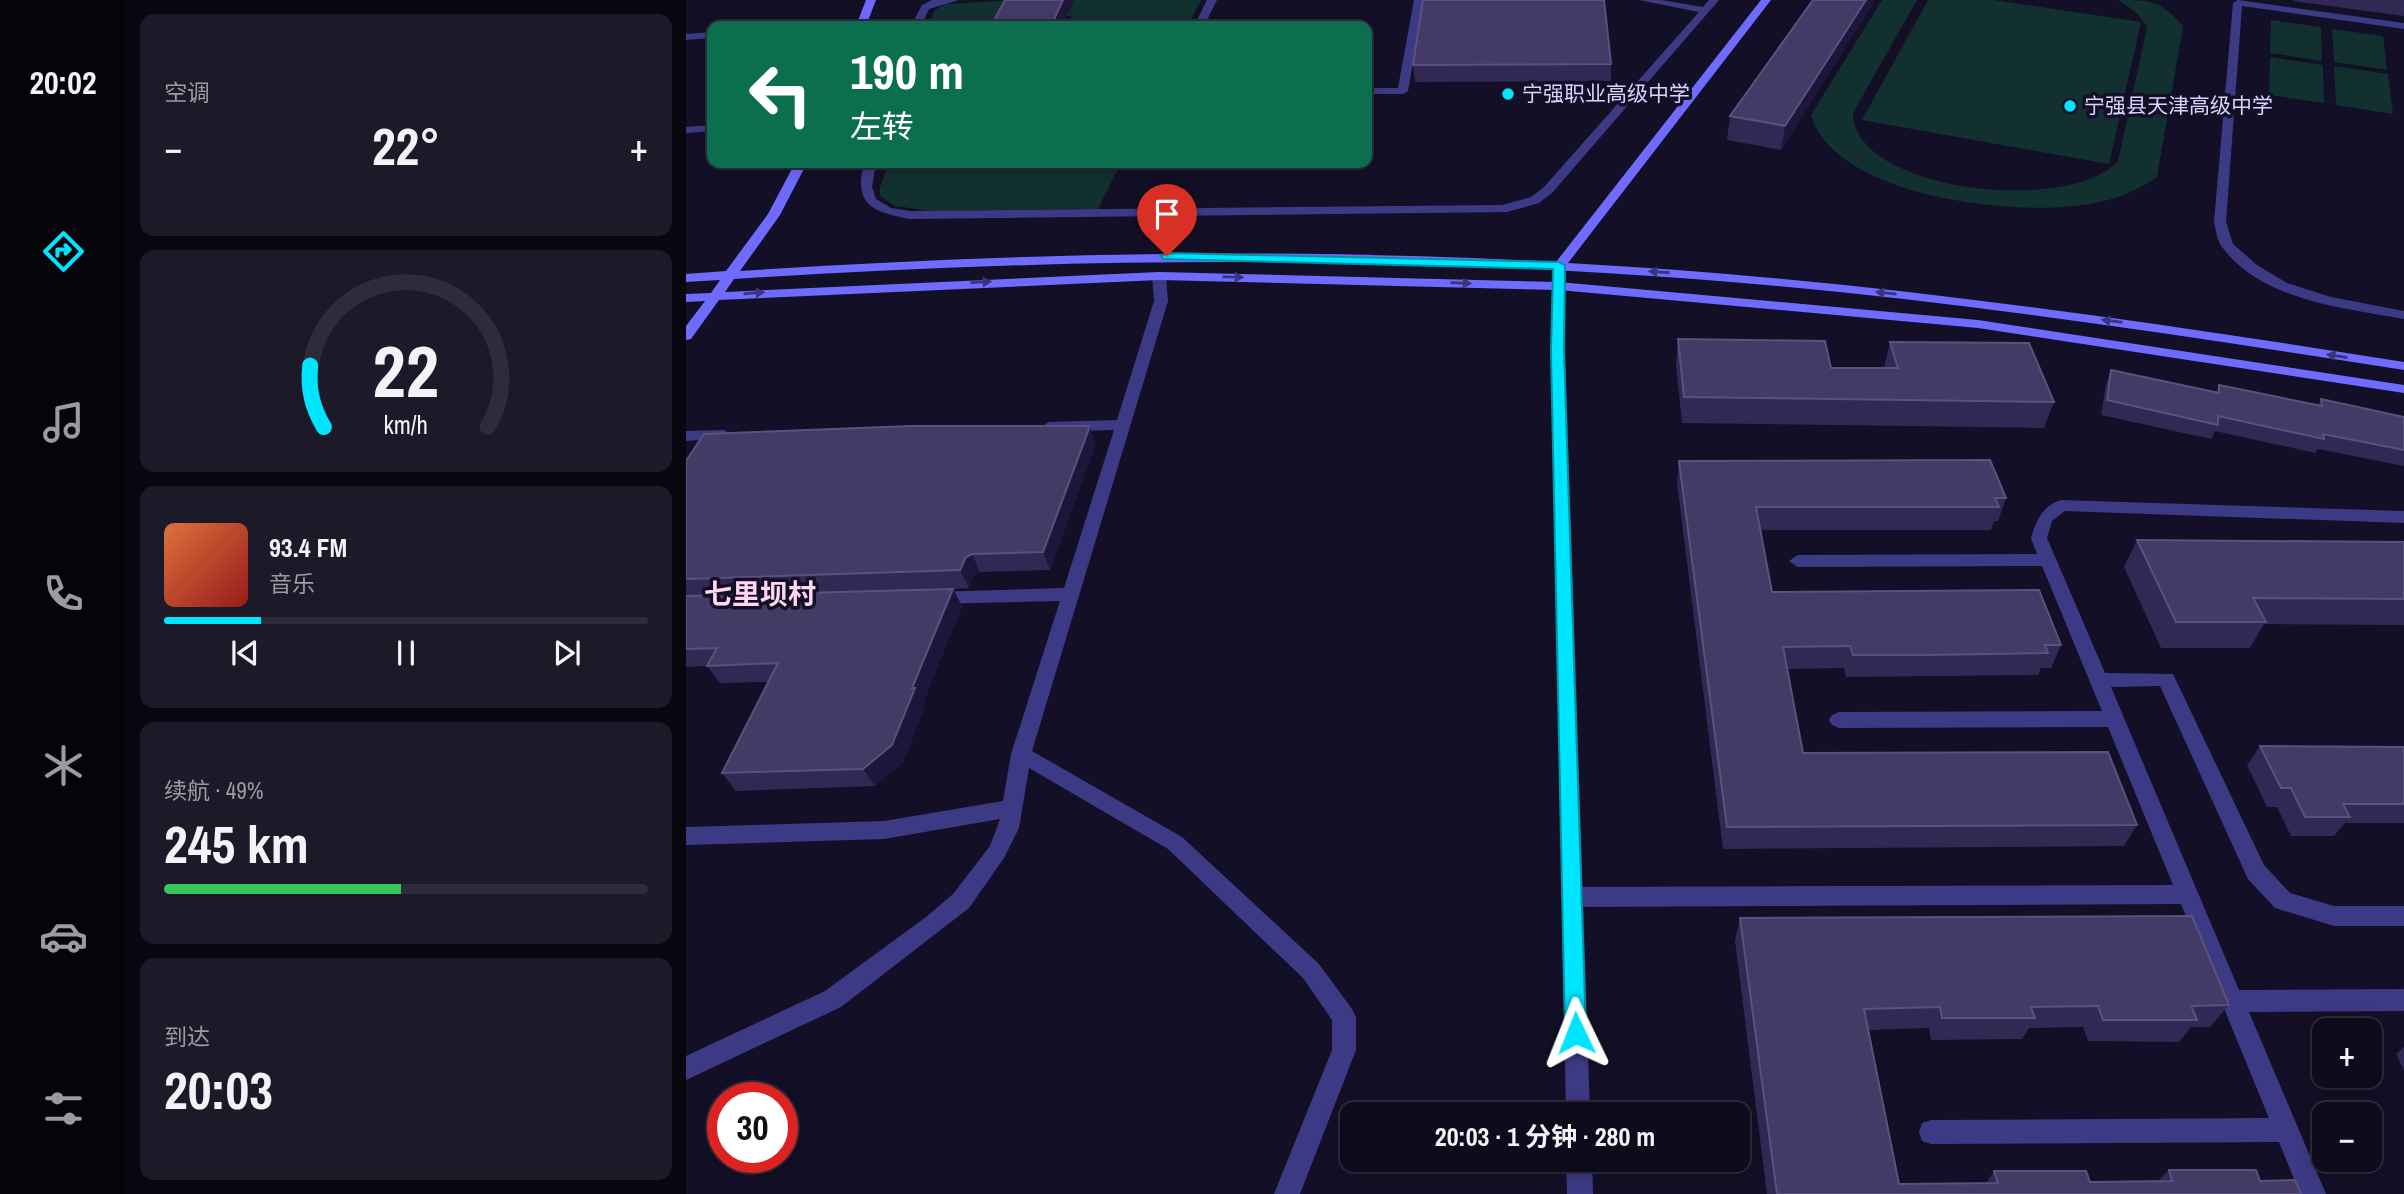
<!DOCTYPE html>
<html lang="zh">
<head>
<meta charset="utf-8">
<style>
  :root { --surface:#0e0b1c; --page:#1c1929; --text:#f1f3f6; --muted:#9b9ba3; --line:#2e2b3b; --accent:#00e5ff }
  body { margin:0; font-family:"Archivo Narrow","Noto Sans SC",sans-serif; background:var(--page); color:var(--text); height:100vh; display:flex; flex-direction:column; font-size:26px; white-space:nowrap }
  * { box-sizing:border-box; margin:0 }
  p { font-size:23px; color:var(--muted) }
  .icon { flex:none; width:38px; height:38px; fill:none; stroke:currentColor; stroke-width:2; stroke-linecap:round; stroke-linejoin:round }
  .map { position:relative; flex:1; overflow:hidden }
  .panel { display:flex; flex-direction:column; gap:14px; padding:14px; background:#08060f; width:560px }
  .panel>* { flex:none }
  .guide { position:absolute; left:21px; top:21px; width:665px; height:147px; border-radius:14px; box-shadow:0 4px 18px #0003,0 0 0 2px var(--line); background:#0b6e4f; color:#fff; overflow:hidden }
  .tools { position:absolute; left:1626px; top:1018px; display:grid; gap:14px }
  .tools a { display:grid; place-items:center; width:70px; height:70px; border-radius:14px; background:var(--surface); box-shadow:0 4px 18px #0003,0 0 0 2px var(--line); font-size:35px }
  .speed { position:absolute; left:21px; top:1082px; display:flex; gap:14px; font-size:35px; font-weight:700; text-align:center }
  .speed>* { display:grid; place-content:center; width:91px; height:91px; border-radius:50%; background:var(--surface); box-shadow:0 4px 18px #0003,0 0 0 2px var(--line); line-height:1 }
  .speed .limit { border:10px solid #d22; background:#fff; color:#111 }
  .pin { position:absolute; display:grid; place-items:center; width:60px; height:60px; color:#fff; margin:-72px -30px; border-radius:50% 50% 50% 0; rotate:-45deg; box-shadow:0 0 7px #0007 }
  .pin .icon { rotate:45deg }
  .me { position:absolute; width:77px; margin:-38px; rotate:358deg; stroke-linejoin:round; filter:drop-shadow(0 0 5px #0008) }
  .turn { display:flex; align-items:center; gap:24px; height:147px; padding:0 28px; font-size:32px }
  .turn .icon { width:91px; height:91px; stroke-width:2.5 }
  .turn b { display:block; font-size:49px; line-height:60px }
  .big { font-size:52px; font-weight:700; line-height:1.1 }
  .panel .tile { flex:1; display:flex; flex-direction:column; justify-content:center; gap:10px; min-width:0; padding:0 24px; border-radius:14px; background:var(--page) }
  .panel .dial { align-items:center; gap:0 }
  .dial svg { height:182px; overflow:visible; fill:none; stroke:var(--line); stroke-width:7; stroke-linecap:round; text-anchor:middle }
  .dial text { fill:var(--text); stroke:none }
  .song { display:flex; align-items:center; gap:21px }
  .cover { width:84px; height:84px; border-radius:10px; background:linear-gradient(135deg,hsl(20 70% 55%),hsl(0 70% 35%)) }
  .played { height:7px; border-radius:4px; background:linear-gradient(90deg,var(--accent) 20%,var(--line) 20%) }
  .keys { display:flex; justify-content:space-around; direction:ltr }
  .heat { display:flex; justify-content:space-between; align-items:center; font-size:38px; direction:ltr }
  .charge { height:10px; border-radius:5px; background:linear-gradient(90deg,#34c759 49%,var(--line) 0) }
  .trip { position:absolute; left:654px; top:1102px; width:410px; height:70px; border-radius:14px; background:var(--surface); box-shadow:0 4px 18px #0003,0 0 0 2px var(--line); font-weight:700; line-height:70px; text-align:center }
  main { display:flex; flex:1; min-height:0 }
  .tabs { display:flex; flex-direction:column; width:126px; justify-content:space-around; align-items:center; background:#06040b; color:var(--muted) }
  .tabs .icon { width:49px; height:49px }
  .tabs .current { color:var(--accent) }
  .tabs b { font-size:32px; color:var(--text) }
  .map>svg:first-child { display:block }
</style>
</head>
<body>
<main>
<nav class="tabs">
<b>20:02</b>
<svg class="icon current" aria-label="directions" viewBox="0 0 24 24"><path d="M12 3l9 9-9 9-9-9zM9 14v-3h6M13 9l2 2-2 2"/></svg>
<svg class="icon" aria-label="music" viewBox="0 0 24 24"><path d="M9 18V5l10-2v13"/><circle cx="6" cy="18" r="3"/><circle cx="16" cy="16" r="3"/></svg>
<svg class="icon" aria-label="phone" viewBox="0 0 24 24"><path d="M5 4h4l2 5-3 2q2 4 5 5l2-3 5 2v4C11 20 4 13 5 4z"/></svg>
<svg class="icon" aria-label="climate" viewBox="0 0 24 24"><path d="M12 3v18M4 7l16 10M4 17L20 7"/></svg>
<svg class="icon" aria-label="car" viewBox="0 0 24 24"><path d="M5 17H2v-5l4-1 3-4h7l3 4 3 1v5h-3M9 17h6M6 11h13"/><circle cx="7" cy="17" r="2"/><circle cx="17" cy="17" r="2"/></svg>
<svg class="icon" aria-label="filters" viewBox="0 0 24 24"><path d="M4 7h16M4 17h16"/><circle cx="9" cy="7" r="2"/><circle cx="15" cy="17" r="2"/></svg>
</nav>
<section class="panel">
<div class="tile"><p>空调</p>
<div class="heat"><a>−</a><b class="big">22°</b><a>+</a></div>
</div>
<div class="tile dial"><svg viewBox="0 0 100 80">
<path d="M14 69A42 42 0 1 1 86 69"/>
<path d="M14 69A42 42 0 0 1 8 42" stroke="#00e5ff"/>
<text x="50" y="56" font-size="32" font-weight="700">22</text>
<text x="50" y="72" font-size="11">km/h</text>
</svg></div>
<div class="tile">
<div class="song"><i class="cover"></i><div><b>93.4 FM</b><p>音乐</p></div></div>
<div class="played"></div>
<div class="keys"><svg class="icon" aria-label="previous" viewBox="0 0 24 24"><path d="M18 5L8 12l10 7zM5 5v14"/></svg><svg class="icon" aria-label="pause" viewBox="0 0 24 24"><path d="M8 5v14M16 5v14"/></svg><svg class="icon" aria-label="next" viewBox="0 0 24 24"><path d="M6 5l10 7-10 7zM19 5v14"/></svg></div>
</div>
<div class="tile"><p>续航 · 49%</p><b class="big">245 km</b><div class="charge"></div></div>
<div class="tile"><p>到达</p><b class="big">20:03</b></div>
</section>
<div class="map">
<svg width="1718" height="1194" viewBox="0 0 1718 1194">
  <rect width="100%" height="100%" fill="#130f26"/>
  <!-- green -->
  <g fill="#12302f">
    <path d="M 330,0 L 515,0 L 502,26 L 381,26 L 385,16 L 303,20 L 292,26 L 242,26 L 249,10 L 260,4 Z"/>
    <path d="M 1196,0 L 1231,0 L 1167,113 C 1168,192 1383,215 1432,161 L 1461,27 L 1451,13 L 1432,0 C 1465,0 1474,0 1497,26 L 1471,177 C 1450,192 1428,200 1403,204 C 1332,217 1149,198 1125,115 Z"/>
    <path d="M 1242,0 L 1307,0 L 1455,22 L 1423,164 L 1176,120 Z"/>
    <path d="M 1585,20 L 1635,27 L 1636,61 L 1584,53 Z"/>
    <path d="M 1646,29 L 1697,36 L 1701,70 L 1648,62 Z"/>
    <path d="M 1584,57 L 1637,65 L 1638,103 L 1583,95 Z"/>
    <path d="M 1648,66 L 1702,74 L 1707,114 L 1650,105 Z"/>
    <path d="M 203,163 L 435,163 L 412,209 L 246,211 L 209,206 L 194,196 L 194,187 Z"/>
  </g>
  <g fill="none" stroke-linecap="round" stroke-linejoin="round">
    <!-- lane -->
    <g fill="#3d3a85" fill-rule="evenodd">
      <path d="M 246,0 L 273,0 L 243,9 L 235,26 L 225,26 L 236,5 Z"/>
      <path d="M 521,0 L 531,0 L 518,26 L 508,26 Z"/>
      <path d="M 728,0 L 738,0 L 722,91 L 717,94 L 681,94 L 681,88 L 712,88 Z"/>
      <path d="M 953,0 L 975,0 L 1017,7 L 1023,0 L 1033,0 L 866,193 L 853,203 L 821,212 L 224,219 C 187,212 167,205 178,163 L 190,163 L 186,187 L 190,199 L 205,208 L 224,211 L 816,205 L 845,197 L 858,187 L 1013,12 Z"/>
      <path d="M 1552,0 L 1718,23 L 1718,29 L 1556,6 L 1540,222 L 1547,244 L 1571,265 L 1601,283 L 1645,297 L 1718,311 L 1718,319 C 1658,308 1576,301 1536,247 C 1531,241 1530,230 1528,222 L 1547,3 Z"/>
      <path d="M 180,20 L 182,22 L 177,25 L 118,26 L 123,23 Z"/>
      <path d="M 26,32 L 26,38 L 0,40 L 0,34 Z"/>
      <path d="M 26,125 L 26,131 L 0,133 L 0,127 Z"/>
      <path d="M 1375,500 L 1718,511 L 1718,523 L 1379,511 L 1366,521 L 1361,538 L 1419,673 L 1487,674 L 1578,865 L 1604,893 L 1648,906 L 1718,906 L 1718,926 L 1648,926 L 1589,908 L 1562,879 L 1474,686 L 1425,687 L 1553,990 L 1718,989 L 1718,1011 L 1563,1012 L 1640,1194 L 1614,1194 L 1593,1142 L 1245,1144 L 1236,1141 L 1233,1132 L 1236,1123 L 1245,1120 L 1583,1118 L 1495,904 L 886,907 L 878,904 L 875,897 L 878,890 L 886,887 L 1487,885 L 1422,727 L 1153,728 L 1146,725 L 1143,720 L 1146,715 L 1153,712 L 1416,711 L 1356,566 L 1112,567 L 1103,561 L 1112,555 L 1351,554 L 1345,538 C 1350,521 1357,505 1375,500 Z"/>
    </g>
    <!-- street -->
    <g fill="#3d3a85" fill-rule="evenodd">
      <path d="M 873,262 L 879,266 L 879,351 L 904,1115 L 880,1115 L 865,351 L 867,266 Z"/>
      <path d="M 473,272 L 480,276 L 482,301 L 346,751 L 496,837 L 633,964 L 666,1009 L 670,1017 L 670,1050 L 614,1194 L 588,1194 L 646,1050 L 646,1020 L 617,978 L 482,849 L 343,768 L 333,828 L 318,858 L 283,908 L 155,1007 L 0,1080 L 0,1056 L 139,991 L 240,917 L 267,894 L 304,846 L 314,819 L 198,839 L 0,845 L 0,827 L 198,821 L 317,801 L 325,754 L 374,601 L 248,604 L 242,602 L 239,598 L 242,594 L 248,592 L 378,588 L 428,430 L 363,432 L 355,427 L 363,422 L 431,420 L 468,301 L 466,276 Z"/>
      <path d="M 38,430 L 46,435 L 43,438 L 0,441 L 0,431 Z"/>
      <path d="M 880,1160 L 906,1160 L 907,1194 L 881,1194 Z"/>
    </g>
    <!-- secondary -->
    <g fill="#6f6bff" fill-rule="evenodd">
      <path d="M 180,0 L 190,0 L 180,26 L 170,26 Z"/>
      <path d="M 1075,0 L 1085,0 L 882,263 C 1163,278 1441,318 1718,362 L 1718,370 C 1482,333 1246,297 1008,279 C 686,255 371,258 48,279 L 39,292 L 473,272 L 873,282 L 1292,320 L 1718,385 L 1718,393 L 1292,328 L 873,290 L 473,280 L 33,300 L 5,339 L 0,340 L 0,326 L 19,301 L 0,302 L 0,294 L 25,293 L 34,280 L 0,282 L 0,274 L 40,271 L 82,214 L 109,163 L 121,163 L 94,215 L 54,271 C 326,253 597,247 870,262 Z"/>
    </g>
  </g>
  <!-- wall -->
  <g fill="#312854">
    <path d="M 1127,0 L 1189,0 L 1095,150 L 1041,140 L 1044,116 Z"/>
    <path d="M 1607,0 L 1718,0 L 1718,16 L 1607,1 Z"/>
    <path d="M 925,64 L 925,81 L 729,82 L 727,65 Z"/>
    <path d="M 992,339 L 1145,368 L 1198,368 L 1204,342 L 1368,402 L 1358,428 L 996,423 L 990,365 Z"/>
    <path d="M 1425,370 L 1530,392 L 1533,385 L 1632,405 L 1635,399 L 1718,417 L 1718,466 L 1632,449 L 1629,453 L 1529,431 L 1525,439 L 1415,415 L 1420,384 Z"/>
    <path d="M 410,443 L 364,570 L 294,572 L 288,574 L 283,588 L 267,589 L 276,606 L 237,703 L 239,706 L 217,762 L 189,786 L 50,791 L 36,773 L 83,682 L 34,683 L 21,666 L 0,667 L 0,461 Z"/>
    <path d="M 993,461 L 1320,498 L 1312,521 L 1308,521 L 1305,530 L 1075,530 L 1086,592 L 1375,645 L 1365,668 L 1355,668 L 1352,675 L 1160,677 L 1158,668 L 1101,669 L 1117,753 L 1451,825 L 1438,846 L 1037,849 L 991,483 Z"/>
    <path d="M 1451,540 L 1718,542 L 1718,625 L 1578,624 L 1564,648 L 1475,648 L 1438,567 Z"/>
    <path d="M 1574,746 L 1718,747 L 1718,823 L 1659,823 L 1648,836 L 1605,836 L 1591,807 L 1581,807 L 1561,765 Z"/>
    <path d="M 1054,918 L 1543,1005 L 1524,1027 L 1505,1027 L 1493,1042 L 1402,1041 L 1397,1027 L 1343,1028 L 1336,1039 L 1245,1040 L 1243,1028 L 1182,1030 L 1213,1184 L 1300,1183 L 1308,1171 L 1404,1182 L 1472,1181 L 1483,1170 L 1574,1181 L 1615,1194 L 1081,1194 L 1049,941 Z"/>
    <path d="M 1718,1047 L 1718,1071 L 1710,1054 Z"/>
  </g>
  <!-- shaded-wall -->
  <g fill="#1d163a">
    <path d="M 377,0 L 388,0 L 376,26 L 365,26 Z"/>
    <path d="M 1180,0 L 1189,0 L 1095,150 L 1099,126 Z"/>
    <path d="M 404,426 L 410,443 L 364,570 L 357,552 Z"/>
    <path d="M 286,554 L 294,572 L 288,574 L 283,588 L 274,570 L 280,557 Z"/>
    <path d="M 267,589 L 276,606 L 237,703 L 239,706 L 217,762 L 189,786 L 177,769 L 226,688 Z"/>
  </g>
  <!-- building -->
  <g fill="#433a66" stroke="#5a527e" stroke-width="2">
    <path d="M 319,0 L 377,0 L 365,26 L 305,26 Z"/>
    <path d="M 737,0 L 918,0 L 925,64 L 727,65 Z"/>
    <path d="M 1127,0 L 1180,0 L 1099,126 L 1044,116 Z"/>
    <path d="M 992,339 L 1139,341 L 1145,368 L 1212,368 L 1204,342 L 1343,343 L 1368,402 L 998,397 Z"/>
    <path d="M 1425,370 L 1533,393 L 1533,385 L 1636,406 L 1635,399 L 1718,417 L 1718,450 L 1637,434 L 1638,439 L 1532,416 L 1532,425 L 1421,400 Z"/>
    <path d="M 225,426 L 404,426 L 357,552 L 286,554 L 280,557 L 274,570 L 0,579 L 0,461 L 18,434 Z"/>
    <path d="M 1304,460 L 1320,498 L 1309,498 L 1313,507 L 1070,507 L 1086,592 L 1353,590 L 1375,645 L 1359,645 L 1362,653 L 1243,655 L 1167,655 L 1164,646 L 1097,647 L 1117,753 L 1422,752 L 1451,825 L 1041,827 L 993,461 Z"/>
    <path d="M 1451,540 L 1718,542 L 1718,599 L 1567,598 L 1580,622 L 1490,622 Z"/>
    <path d="M 267,589 L 226,688 L 229,688 L 206,745 L 177,769 L 36,773 L 92,663 L 21,666 L 31,648 L 0,649 L 0,596 Z"/>
    <path d="M 1574,746 L 1718,747 L 1718,804 L 1657,804 L 1664,817 L 1619,817 L 1605,788 L 1595,788 Z"/>
    <path d="M 1506,916 L 1543,1005 L 1505,1006 L 1511,1020 L 1417,1020 L 1412,1006 L 1345,1007 L 1349,1018 L 1256,1018 L 1254,1007 L 1178,1009 L 1213,1184 L 1312,1183 L 1308,1171 L 1400,1171 L 1404,1182 L 1486,1181 L 1483,1170 L 1570,1170 L 1574,1181 L 1609,1180 L 1615,1194 L 1091,1194 L 1054,918 Z"/>
  </g>
  <!-- one-way arrows -->
  <defs><path id="oneway-solid" d="M-6-.8H1V-3.2L6.5 0L1 3.2V.8H-6Z" transform="scale(1.75)"/></defs>
  <g fill="#38347d">
    <use href="#oneway-solid" transform="translate(973 272) rotate(-176)"/>
    <use href="#oneway-solid" transform="translate(547 277) rotate(1)"/>
    <use href="#oneway-solid" transform="translate(295 282) rotate(-3)"/>
    <use href="#oneway-solid" transform="translate(775 283) rotate(2)"/>
    <use href="#oneway-solid" transform="translate(68 293) rotate(-4)"/>
    <use href="#oneway-solid" transform="translate(1200 293) rotate(-174)"/>
    <use href="#oneway-solid" transform="translate(1426 321) rotate(-172)"/>
    <use href="#oneway-solid" transform="translate(1651 356) rotate(-171)"/>
  </g>
  <!-- route -->
  <path fill="#00e5ff" stroke="#0095a6" stroke-width="2" d="M 481,253 L 873,262 L 879,265 L 878,351 L 900,1033 L 897,1040 L 890,1043 L 882,1040 L 879,1033 L 865,351 L 867,269 L 477,259 L 475,256 Z"/>
  <!-- markers -->
  <g fill="#00e5ff" stroke="#130f26" stroke-width="2.5">
    <circle cx="822" cy="94" r="7"/>
    <circle cx="1384" cy="106" r="7"/>
  </g>
  <g text-anchor="middle" stroke-width="7" stroke-linejoin="round" paint-order="stroke">
    <!-- far-poi labels -->
    <g font-size="21" fill="#d9d4ff" stroke="#130f26" text-anchor="start">
      <text x="836" y="101">宁强职业高级中学</text>
      <text x="1398" y="113">宁强县天津高级中学</text>
    </g>
    <!-- quarter labels -->
    <g font-size="28" font-weight="bold" fill="#ffd6f0" stroke="#130f26">
      <text x="74" y="604">七里坝村</text>
    </g>
  </g>
</svg>
<div class="tools">
<a>+</a>
<a>−</a>
</div>
<div class="speed"><div class="limit">30</div></div>
<div class="pin" style="left:481px;top:256px;background:#d93025"><svg class="icon" aria-label="arrive" viewBox="0 0 24 24"><path d="M6 21V4h12l-3 4 3 4H6"/></svg></div>
<svg class="me" style="left:890px;top:1033px" viewBox="-20 -20 40 40"><path d="M0-17L14 15 0 8-14 15z" fill="#00e5ff" stroke="#fff" stroke-width="4"/></svg>
<div class="trip">20:03 · 1 分钟 · 280 m</div>
<div class="guide">
<div class="turn"><svg class="icon" aria-label="left" viewBox="0 0 24 24"><path d="M17 20v-9H6M10 6l-5 5 5 5"/></svg><div><b>190 m</b>左转</div></div>
</div>
</div>
</main>
</body>
</html>
